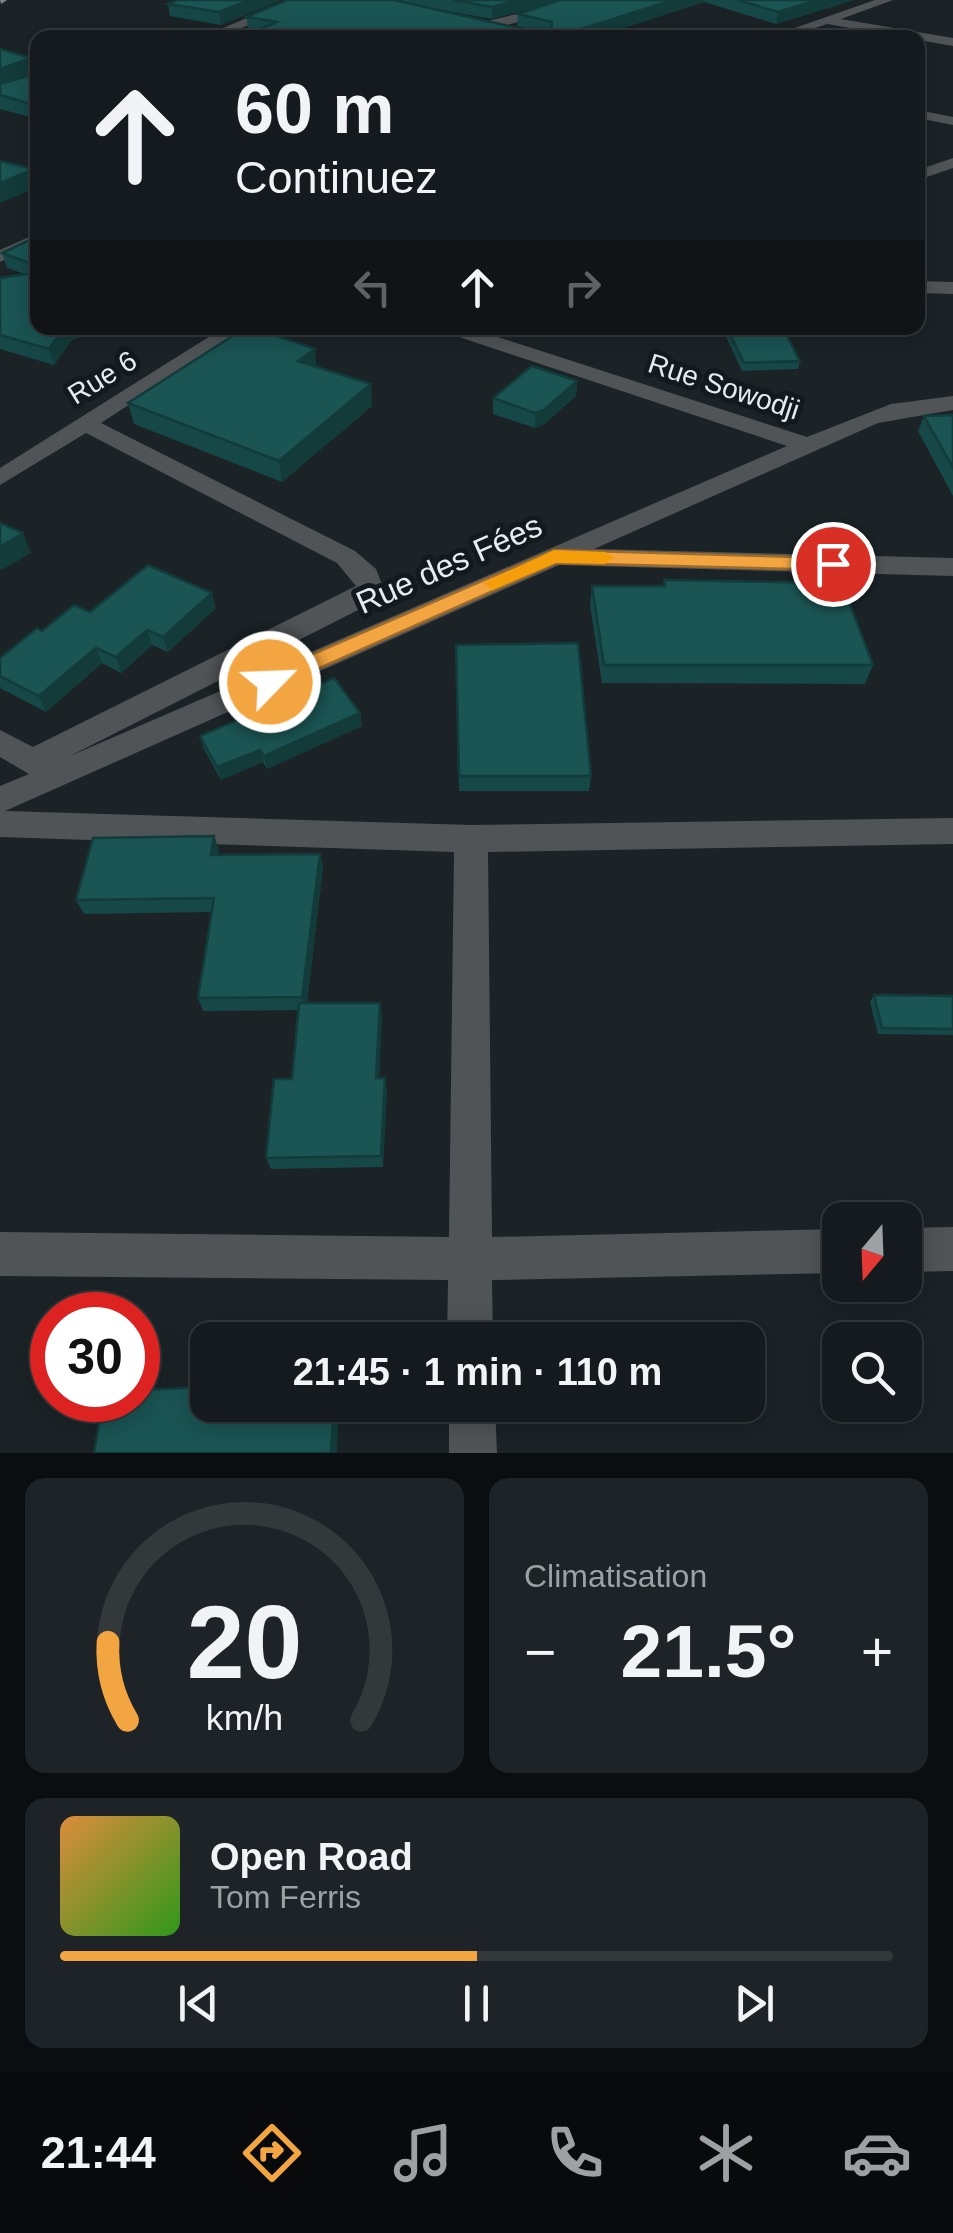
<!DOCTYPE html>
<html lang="fr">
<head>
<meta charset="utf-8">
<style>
  :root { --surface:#141a1d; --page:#1d2326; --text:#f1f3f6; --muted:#9da1a4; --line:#33383b; --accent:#f2a541 }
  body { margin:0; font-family:Helvetica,sans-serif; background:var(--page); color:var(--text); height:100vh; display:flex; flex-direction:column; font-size:38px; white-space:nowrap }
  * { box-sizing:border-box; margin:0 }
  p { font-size:32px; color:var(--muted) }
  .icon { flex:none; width:55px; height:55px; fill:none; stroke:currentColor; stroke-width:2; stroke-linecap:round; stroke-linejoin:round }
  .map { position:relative; height:1453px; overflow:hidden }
  .panel { display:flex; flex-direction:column; gap:25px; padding:25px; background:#0b0e10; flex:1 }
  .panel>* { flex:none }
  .banner { position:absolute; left:30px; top:30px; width:895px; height:305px; border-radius:20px; box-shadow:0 5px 25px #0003,0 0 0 2px var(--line); background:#141a1d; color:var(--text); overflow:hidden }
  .needle { width:65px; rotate:199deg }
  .buttons { position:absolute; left:822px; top:1202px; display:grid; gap:20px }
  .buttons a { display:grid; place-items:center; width:100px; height:100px; border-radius:20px; background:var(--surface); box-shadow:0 5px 25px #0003,0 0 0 2px var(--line); font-size:50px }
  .speed { position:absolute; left:30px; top:1292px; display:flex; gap:20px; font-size:50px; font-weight:700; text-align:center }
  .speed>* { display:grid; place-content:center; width:130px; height:130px; border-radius:50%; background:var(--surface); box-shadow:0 5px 25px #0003,0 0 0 2px var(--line); line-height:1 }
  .speed .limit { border:15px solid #d22; background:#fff; color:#111 }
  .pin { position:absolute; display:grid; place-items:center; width:85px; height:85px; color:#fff; margin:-42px; border:5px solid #fff; border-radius:50%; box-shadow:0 2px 10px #0007 }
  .me { position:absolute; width:110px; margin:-55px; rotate:66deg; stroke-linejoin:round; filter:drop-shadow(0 0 8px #0008) }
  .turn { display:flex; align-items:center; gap:35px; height:210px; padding:0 40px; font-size:45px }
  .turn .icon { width:130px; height:130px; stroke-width:2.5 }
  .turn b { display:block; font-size:70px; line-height:85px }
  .lanes { display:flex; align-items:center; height:95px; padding:0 40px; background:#0003; justify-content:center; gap:50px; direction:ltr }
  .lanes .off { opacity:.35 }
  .big { font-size:75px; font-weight:600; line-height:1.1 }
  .panel .tile { flex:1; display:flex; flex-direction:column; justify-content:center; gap:15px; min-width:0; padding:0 35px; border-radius:20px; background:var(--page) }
  .panel .dial { align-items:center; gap:0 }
  .dial svg { height:260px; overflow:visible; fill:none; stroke:var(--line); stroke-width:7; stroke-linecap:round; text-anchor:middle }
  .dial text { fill:var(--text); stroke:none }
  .song { display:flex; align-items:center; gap:30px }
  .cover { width:120px; height:120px; border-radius:15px; background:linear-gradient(135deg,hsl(30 70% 55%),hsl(110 70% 35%)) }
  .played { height:10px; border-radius:5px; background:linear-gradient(90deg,var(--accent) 50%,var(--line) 50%) }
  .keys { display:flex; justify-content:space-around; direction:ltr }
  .heat { display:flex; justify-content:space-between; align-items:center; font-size:55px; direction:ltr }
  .panel .tiles { flex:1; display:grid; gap:25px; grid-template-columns:1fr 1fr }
  .tile:last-child { grid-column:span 2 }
  .trip { position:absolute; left:190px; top:1322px; width:575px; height:100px; border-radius:20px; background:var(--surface); box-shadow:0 5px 25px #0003,0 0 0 2px var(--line); font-weight:600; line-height:100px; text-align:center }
  .menu { display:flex; height:160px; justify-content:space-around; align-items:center; background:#080a0c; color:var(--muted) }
  .menu .icon { width:70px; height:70px }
  .menu .active { color:var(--accent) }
  .menu b { font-size:45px; color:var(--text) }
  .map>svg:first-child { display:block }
</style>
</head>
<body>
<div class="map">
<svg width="953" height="1453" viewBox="0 0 953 1453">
  <rect width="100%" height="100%" fill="#1b2327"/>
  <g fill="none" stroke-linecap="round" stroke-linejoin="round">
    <!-- minor -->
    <g fill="#515457" fill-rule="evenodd">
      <path d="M 290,0 L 307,0 L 218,38 L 199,38 Z"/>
      <path d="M 576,0 L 595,0 L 462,38 L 444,38 L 479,23 Z"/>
      <path d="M 875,0 L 893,0 L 841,19 L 953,38 L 953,46 L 827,24 L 786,38 L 766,38 Z"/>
      <path d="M 0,51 L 38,61 L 38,69 L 0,59 Z"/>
      <path d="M 918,110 L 953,117 L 953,125 L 918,118 Z"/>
      <path d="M 953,158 L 953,168 L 918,180 L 918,170 Z"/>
      <path d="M 38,233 L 38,245 L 0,262 L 0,250 Z"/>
      <path d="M 918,281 L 953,282 L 953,294 L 918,293 Z"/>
      <path d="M 223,328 L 246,328 L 101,423 L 355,551 L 376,569 L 383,587 L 370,604 L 70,756 L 787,446 L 444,332 L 441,328 L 470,328 L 807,437 L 891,404 L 953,396 L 953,410 L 878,423 L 594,549 L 953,558 L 953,576 L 559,565 L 5,811 L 471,825 L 953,818 L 953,844 L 488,852 L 492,1237 L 840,1229 L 840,1273 L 492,1280 L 493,1340 L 447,1340 L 448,1280 L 0,1276 L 0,1232 L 449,1237 L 454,852 L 0,837 L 0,786 L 29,774 L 0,757 L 0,730 L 33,747 L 356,586 L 337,563 L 86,433 L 0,485 L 0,468 Z"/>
      <path d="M 953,1227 L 953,1271 L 905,1272 L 905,1228 Z"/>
      <path d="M 449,1405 L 495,1405 L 497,1453 L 449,1453 Z"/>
    </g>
    <!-- major -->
    <path fill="#80858c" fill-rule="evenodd" d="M 0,0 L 7,0 L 1,4 Z"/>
  </g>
  <!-- wall -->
  <g fill="#164847" fill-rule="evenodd">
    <path d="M 280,0 L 221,25 L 170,16 L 168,4 Z"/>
    <path d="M 287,0 L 854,0 L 776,24 L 704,2 L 592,38 L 248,29 L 246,17 ZM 555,2 L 518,14 L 517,26 L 530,29 L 522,29 L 415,5 L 492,19 Z"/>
    <path d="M 0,49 L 31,58 L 35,72 L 12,80 L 35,74 L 38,58 L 38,119 L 0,109 Z"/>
    <path d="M 38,236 L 38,328 L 91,332 L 71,341 L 54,365 L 0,349 L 0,278 L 25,274 L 7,268 L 2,253 Z"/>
    <path d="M 722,328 L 783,328 L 800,361 L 798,369 L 742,371 Z"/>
    <path d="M 577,381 L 576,396 L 543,425 L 535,428 L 493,414 L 493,398 Z"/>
    <path d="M 128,403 L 372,406 L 282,482 L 134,424 Z"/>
    <path d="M 953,415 L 953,496 L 918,431 L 924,416 Z"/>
    <path d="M 664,580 L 873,665 L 865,684 L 602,683 L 590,605 L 592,586 L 663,586 Z"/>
    <path d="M 216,608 L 168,652 L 152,645 L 121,673 L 102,663 L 46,712 L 0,688 L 0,658 L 90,612 Z"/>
    <path d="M 456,645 L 591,776 L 589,791 L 459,791 Z"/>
    <path d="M 360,713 L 362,726 L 267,769 L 263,762 L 221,780 L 204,749 L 200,736 Z"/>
    <path d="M 214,836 L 219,850 L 218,855 L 320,854 L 323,868 L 307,1003 L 382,1016 L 379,1078 L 387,1090 L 383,1167 L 271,1169 L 266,1158 L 292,1079 L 298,1010 L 203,1011 L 198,998 L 212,912 L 84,914 L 76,900 Z"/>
    <path d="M 874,995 L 953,996 L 953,1035 L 878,1034 L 870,1002 Z"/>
  </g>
  <!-- shaded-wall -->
  <g fill="#123b3a">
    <path d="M 250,0 L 280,0 L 221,25 L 219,12 Z"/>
    <path d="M 518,0 L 561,0 L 492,19 L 492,7 Z"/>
    <path d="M 673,0 L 704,0 L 704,2 L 592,38 L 553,38 Z"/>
    <path d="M 817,0 L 854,0 L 776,24 L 778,12 Z"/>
    <path d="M 31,58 L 35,72 L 0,85 L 0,69 Z"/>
    <path d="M 34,169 L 38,180 L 38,187 L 0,203 L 0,183 Z"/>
    <path d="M 64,328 L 91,328 L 91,332 L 71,341 L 54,365 L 49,349 Z"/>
    <path d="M 315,349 L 317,370 L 298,361 Z"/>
    <path d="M 577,381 L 576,396 L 543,425 L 535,428 L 535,413 Z"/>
    <path d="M 371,384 L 372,406 L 282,482 L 279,461 Z"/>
    <path d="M 23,533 L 31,553 L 0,571 L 0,547 Z"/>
    <path d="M 212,593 L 216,608 L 168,652 L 163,637 Z"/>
    <path d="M 147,630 L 152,645 L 121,673 L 116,657 Z"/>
    <path d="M 96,648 L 102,663 L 46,712 L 39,696 Z"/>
    <path d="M 360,713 L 362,726 L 267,769 L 264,756 Z"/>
    <path d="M 260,750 L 263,762 L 221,780 L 217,767 Z"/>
    <path d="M 214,836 L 219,850 L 215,870 L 211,855 Z"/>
    <path d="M 320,854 L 323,868 L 306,1010 L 302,997 Z"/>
    <path d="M 380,1003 L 382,1016 L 378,1090 L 376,1078 Z"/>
    <path d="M 385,1078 L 387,1090 L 383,1167 L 381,1156 Z"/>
    <path d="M 334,1405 L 339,1405 L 337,1453 L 331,1453 Z"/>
  </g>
  <!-- building -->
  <g fill="#1a5453" stroke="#123b3a" stroke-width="2.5">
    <path d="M 177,0 L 250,0 L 219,12 L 168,4 Z"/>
    <path d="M 287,0 L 394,0 L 522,29 L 551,29 L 552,22 L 518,14 L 560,0 L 673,0 L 553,38 L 238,38 L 277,22 L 246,17 Z"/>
    <path d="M 454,0 L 518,0 L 492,7 Z"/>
    <path d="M 738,0 L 817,0 L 778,12 Z"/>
    <path d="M 0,49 L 31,58 L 0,69 Z"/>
    <path d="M 37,58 L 38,106 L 0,95 L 0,84 L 35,74 Z"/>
    <path d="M 0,161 L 34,169 L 0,183 Z"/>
    <path d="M 38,236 L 38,266 L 2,253 Z"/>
    <path d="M 38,272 L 38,328 L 64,328 L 49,349 L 0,335 L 0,278 Z"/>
    <path d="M 245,328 L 254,328 L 315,349 L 298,361 L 371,384 L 279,461 L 128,403 Z"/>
    <path d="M 727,328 L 783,328 L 800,361 L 744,363 Z"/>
    <path d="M 532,366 L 577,381 L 544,410 L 535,413 L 493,398 Z"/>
    <path d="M 953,415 L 953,468 L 924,416 Z"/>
    <path d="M 0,523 L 23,533 L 0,547 Z"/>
    <path d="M 148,565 L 212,593 L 163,637 L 147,630 L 116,657 L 96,648 L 39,696 L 0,676 L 0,658 L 37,628 L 42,631 L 74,605 L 90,612 Z"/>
    <path d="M 664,580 L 842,583 L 873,665 L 604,665 L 592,586 L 665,586 Z"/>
    <path d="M 578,643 L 591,776 L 459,776 L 456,645 Z"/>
    <path d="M 334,678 L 360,713 L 264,756 L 260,750 L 217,767 L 200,736 Z"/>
    <path d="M 214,836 L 211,855 L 320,854 L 302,997 L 198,998 L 214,898 L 76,900 L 93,838 Z"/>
    <path d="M 874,995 L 953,996 L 953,1029 L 882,1028 Z"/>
    <path d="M 299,1003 L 380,1003 L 376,1078 L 385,1078 L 381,1156 L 266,1158 L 274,1079 L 292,1079 Z"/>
    <path d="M 208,1387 L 208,1405 L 334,1405 L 331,1453 L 94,1453 L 103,1400 L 138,1400 L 138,1390 Z"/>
  </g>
  <!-- route -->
  <path fill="#f2a541" stroke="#9d6b2a" stroke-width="2.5" d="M 554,550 L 833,558 L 843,564 L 833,570 L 556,563 L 277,687 L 262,687 L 259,682 L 262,676 Z"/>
  <!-- slow -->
  <path fill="#f59e0b" d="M 554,550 L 605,552 L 615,558 L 605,564 L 556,563 L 493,590 L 483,583 Z"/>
  <g text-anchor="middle" stroke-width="10" stroke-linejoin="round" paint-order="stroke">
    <!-- far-street labels -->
    <g font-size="28" fill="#e6ecef" stroke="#121a1d">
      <text transform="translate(102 377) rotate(-32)" y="10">Rue 6</text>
      <text transform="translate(724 386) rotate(18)" y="10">Rue Sowodji</text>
    </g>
    <!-- street labels -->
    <g font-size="32" fill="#e6ecef" stroke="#121a1d">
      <text transform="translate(449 564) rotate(-24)" y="11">Rue des Fées</text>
    </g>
  </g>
</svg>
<div class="buttons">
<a><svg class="needle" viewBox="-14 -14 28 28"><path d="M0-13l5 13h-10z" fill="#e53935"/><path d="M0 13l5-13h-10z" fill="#9da1a4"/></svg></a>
<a><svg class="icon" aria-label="search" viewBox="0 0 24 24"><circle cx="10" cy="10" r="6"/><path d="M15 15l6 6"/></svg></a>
</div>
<div class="speed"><div class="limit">30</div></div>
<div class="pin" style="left:833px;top:564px;background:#d93025"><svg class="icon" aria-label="arrive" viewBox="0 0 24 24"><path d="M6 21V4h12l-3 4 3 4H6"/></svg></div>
<svg class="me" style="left:270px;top:682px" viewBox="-20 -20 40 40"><circle r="17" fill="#f2a541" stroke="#fff" stroke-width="3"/><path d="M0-11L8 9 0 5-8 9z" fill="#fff"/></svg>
<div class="trip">21:45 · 1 min · 110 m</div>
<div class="banner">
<div class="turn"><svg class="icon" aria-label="ahead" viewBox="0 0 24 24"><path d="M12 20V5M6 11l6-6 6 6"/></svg><div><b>60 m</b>Continuez</div></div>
<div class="lanes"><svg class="icon off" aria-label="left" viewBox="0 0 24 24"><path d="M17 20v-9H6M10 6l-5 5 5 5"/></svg><svg class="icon" aria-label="ahead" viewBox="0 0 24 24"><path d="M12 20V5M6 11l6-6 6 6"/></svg><svg class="icon off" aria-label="right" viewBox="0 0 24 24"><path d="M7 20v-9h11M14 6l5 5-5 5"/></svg></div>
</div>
</div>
<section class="panel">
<div class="tiles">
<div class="tile dial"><svg viewBox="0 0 100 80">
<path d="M14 69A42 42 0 1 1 86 69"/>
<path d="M14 69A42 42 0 0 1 8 45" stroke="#f2a541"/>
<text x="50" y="56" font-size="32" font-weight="700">20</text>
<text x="50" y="72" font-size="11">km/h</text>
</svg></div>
<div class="tile"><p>Climatisation</p>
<div class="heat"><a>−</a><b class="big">21.5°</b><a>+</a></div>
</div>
<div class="tile">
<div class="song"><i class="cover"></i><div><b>Open Road</b><p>Tom Ferris</p></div></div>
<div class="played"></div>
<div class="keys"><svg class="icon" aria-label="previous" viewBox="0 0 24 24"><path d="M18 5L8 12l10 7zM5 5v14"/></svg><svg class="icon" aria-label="pause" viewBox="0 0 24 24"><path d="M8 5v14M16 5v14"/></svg><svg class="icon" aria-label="next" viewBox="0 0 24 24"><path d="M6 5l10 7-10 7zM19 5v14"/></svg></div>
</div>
</div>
</section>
<nav class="menu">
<b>21:44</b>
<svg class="icon active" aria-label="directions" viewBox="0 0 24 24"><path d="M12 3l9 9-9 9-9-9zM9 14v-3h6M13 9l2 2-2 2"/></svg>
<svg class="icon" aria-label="music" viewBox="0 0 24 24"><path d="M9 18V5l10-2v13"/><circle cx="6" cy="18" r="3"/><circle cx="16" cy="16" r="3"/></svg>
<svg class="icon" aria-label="phone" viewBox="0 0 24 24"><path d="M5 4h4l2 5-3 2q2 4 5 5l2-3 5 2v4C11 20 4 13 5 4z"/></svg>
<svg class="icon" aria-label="climate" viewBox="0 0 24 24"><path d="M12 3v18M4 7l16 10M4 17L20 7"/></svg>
<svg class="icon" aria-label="car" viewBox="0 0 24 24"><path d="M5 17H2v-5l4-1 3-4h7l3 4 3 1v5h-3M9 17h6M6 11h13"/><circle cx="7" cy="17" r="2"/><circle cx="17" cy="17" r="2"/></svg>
</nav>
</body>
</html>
